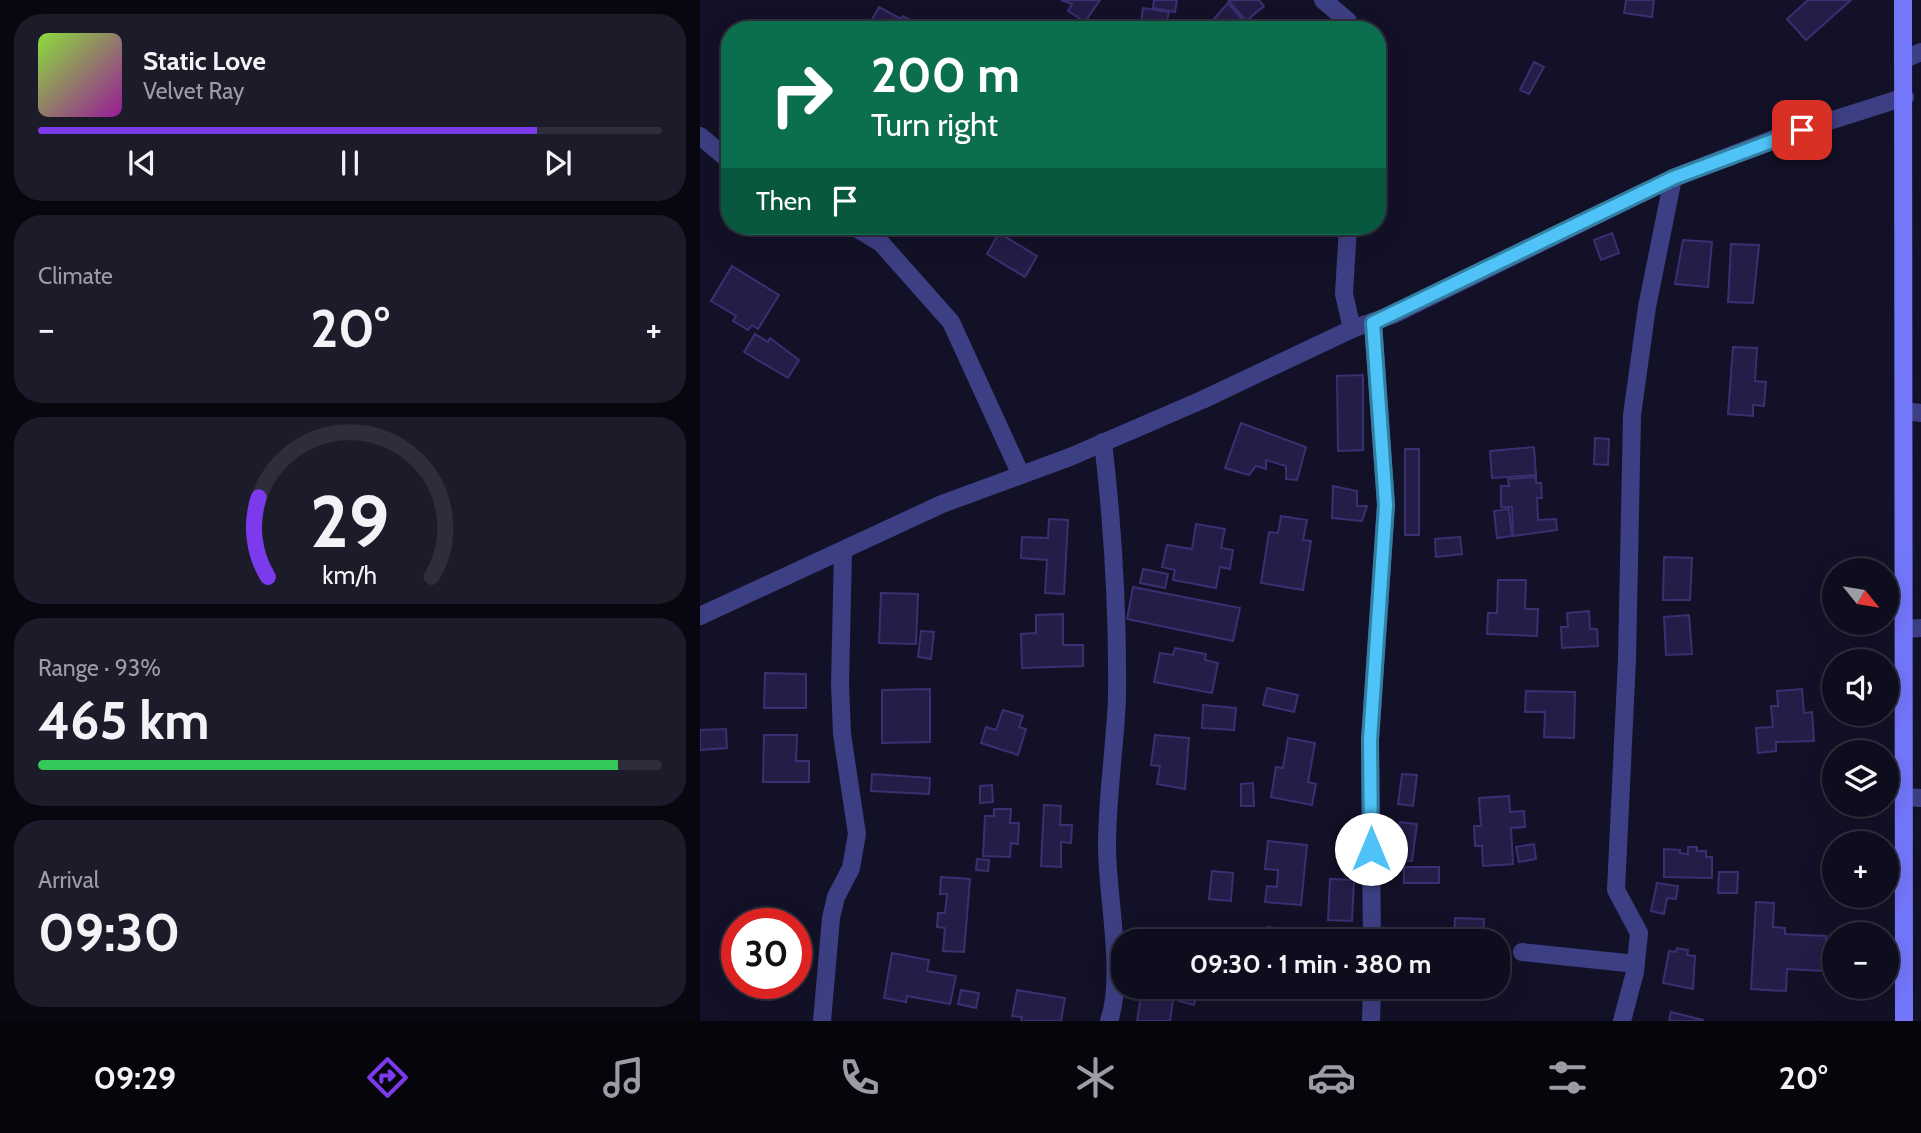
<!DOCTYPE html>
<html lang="en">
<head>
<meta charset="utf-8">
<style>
  :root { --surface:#0e0d1d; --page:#1c1b2a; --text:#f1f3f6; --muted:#9b9ca4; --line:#2e2d3b; --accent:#7c3aed }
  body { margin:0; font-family:Cabin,sans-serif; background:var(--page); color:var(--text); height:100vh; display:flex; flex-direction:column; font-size:26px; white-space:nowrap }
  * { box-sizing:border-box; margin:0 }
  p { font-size:23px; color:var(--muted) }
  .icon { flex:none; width:38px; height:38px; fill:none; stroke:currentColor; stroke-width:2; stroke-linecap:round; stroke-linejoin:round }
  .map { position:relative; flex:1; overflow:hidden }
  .drawer { display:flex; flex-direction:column; gap:14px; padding:14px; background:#080710; width:700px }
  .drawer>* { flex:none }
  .guide { position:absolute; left:21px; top:21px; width:665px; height:214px; border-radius:28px; box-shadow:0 7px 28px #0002,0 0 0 2px var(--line); background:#0b6e4f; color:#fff; overflow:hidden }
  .needle { width:46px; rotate:120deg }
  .fabs { position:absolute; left:1122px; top:558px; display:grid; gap:14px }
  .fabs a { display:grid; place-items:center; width:77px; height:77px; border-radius:50%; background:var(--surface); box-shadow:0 7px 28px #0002,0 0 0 2px var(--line); font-size:35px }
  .speed { position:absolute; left:21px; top:908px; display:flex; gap:14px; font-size:35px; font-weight:700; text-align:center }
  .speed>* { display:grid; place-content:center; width:91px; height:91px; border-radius:50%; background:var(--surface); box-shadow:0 7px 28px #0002,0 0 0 2px var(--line); line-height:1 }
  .speed .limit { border:10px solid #d22; background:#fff; color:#111 }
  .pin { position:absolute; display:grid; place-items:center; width:60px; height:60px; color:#fff; margin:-30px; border-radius:14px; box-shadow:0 4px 10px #0006 }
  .me { position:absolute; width:77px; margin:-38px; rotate:0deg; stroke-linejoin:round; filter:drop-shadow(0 0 5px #0008) }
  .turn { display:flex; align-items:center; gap:24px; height:147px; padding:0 35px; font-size:32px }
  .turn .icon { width:91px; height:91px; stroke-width:2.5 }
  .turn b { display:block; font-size:49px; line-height:60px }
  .then { display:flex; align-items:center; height:66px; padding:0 35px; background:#0003; gap:14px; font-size:26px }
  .big { font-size:52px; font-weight:700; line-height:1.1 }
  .drawer .widget { flex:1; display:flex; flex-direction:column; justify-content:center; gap:10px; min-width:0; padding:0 24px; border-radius:28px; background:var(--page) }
  .drawer .dial { align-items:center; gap:0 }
  .dial svg { height:182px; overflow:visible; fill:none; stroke:var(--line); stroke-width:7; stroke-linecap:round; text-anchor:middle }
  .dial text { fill:var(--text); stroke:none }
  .song { display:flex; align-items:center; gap:21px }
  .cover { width:84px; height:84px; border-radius:10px; background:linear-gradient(135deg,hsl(90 70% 55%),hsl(300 70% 35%)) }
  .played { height:7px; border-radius:4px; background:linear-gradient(90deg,var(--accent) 80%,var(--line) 80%) }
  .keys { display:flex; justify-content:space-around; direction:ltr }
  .heat { display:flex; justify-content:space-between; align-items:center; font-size:38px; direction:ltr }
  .charge { height:10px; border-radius:5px; background:linear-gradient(90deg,#34c759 93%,var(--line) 0) }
  .trip { position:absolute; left:411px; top:929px; width:399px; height:70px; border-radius:28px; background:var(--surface); box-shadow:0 7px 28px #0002,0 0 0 2px var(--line); font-weight:700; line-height:70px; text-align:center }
  .dock { display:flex; height:112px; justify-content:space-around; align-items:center; background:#06050c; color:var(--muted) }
  .dock .icon { width:49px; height:49px }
  .dock .selected { color:var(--accent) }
  .dock b { font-size:32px; color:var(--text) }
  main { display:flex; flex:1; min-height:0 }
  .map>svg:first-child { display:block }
</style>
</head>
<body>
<main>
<section class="drawer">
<div class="widget">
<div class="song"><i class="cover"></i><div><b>Static Love</b><p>Velvet Ray</p></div></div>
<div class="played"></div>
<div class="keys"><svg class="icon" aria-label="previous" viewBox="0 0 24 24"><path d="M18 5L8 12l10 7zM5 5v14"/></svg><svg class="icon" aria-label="pause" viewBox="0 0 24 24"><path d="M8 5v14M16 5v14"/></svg><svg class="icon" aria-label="next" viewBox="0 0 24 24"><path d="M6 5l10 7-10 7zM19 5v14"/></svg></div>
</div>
<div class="widget"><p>Climate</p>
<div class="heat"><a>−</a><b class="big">20°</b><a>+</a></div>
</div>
<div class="widget dial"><svg viewBox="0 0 100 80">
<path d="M14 69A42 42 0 1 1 86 69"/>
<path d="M14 69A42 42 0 0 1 10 34" stroke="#7c3aed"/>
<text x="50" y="56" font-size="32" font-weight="700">29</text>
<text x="50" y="72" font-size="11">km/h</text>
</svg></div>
<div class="widget"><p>Range · 93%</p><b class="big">465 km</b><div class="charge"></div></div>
<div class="widget"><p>Arrival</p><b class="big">09:30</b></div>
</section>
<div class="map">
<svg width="1221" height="1021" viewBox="0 0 1221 1021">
  <rect width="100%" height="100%" fill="#131127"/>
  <!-- building -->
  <g fill="#231d47" stroke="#393072" stroke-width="2">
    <path d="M 361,0 L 400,0 L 385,22 L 368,11 L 372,4 Z"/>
    <path d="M 454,0 L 477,0 L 475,12 L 453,8 Z"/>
    <path d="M 528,0 L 559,0 L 564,6 L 546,21 Z"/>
    <path d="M 926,0 L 954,0 L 952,17 L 924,13 Z"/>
    <path d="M 1108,0 L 1151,0 L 1106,40 L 1087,19 Z"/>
    <path d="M 528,3 L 548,26 L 543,30 L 518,30 L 511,22 Z"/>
    <path d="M 179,7 L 201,19 L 203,16 L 216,23 L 212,30 L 171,30 L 167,28 Z"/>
    <path d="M 443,8 L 469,12 L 467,21 L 461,21 L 460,30 L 440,30 Z"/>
    <path d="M 834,62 L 844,67 L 829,94 L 820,90 Z"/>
    <path d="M 299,233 L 337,256 L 325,277 L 287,254 Z"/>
    <path d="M 912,233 L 919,253 L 901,260 L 894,240 Z"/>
    <path d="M 983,240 L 1012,242 L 1008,287 L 975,284 Z"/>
    <path d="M 1031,244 L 1059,245 L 1053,303 L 1028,302 Z"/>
    <path d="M 32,266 L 79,295 L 58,329 L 52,325 L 48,330 L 33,321 L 36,316 L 11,301 Z"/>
    <path d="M 55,334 L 68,342 L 70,338 L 99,360 L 88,378 L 44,352 Z"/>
    <path d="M 1033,347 L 1057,348 L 1055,381 L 1066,382 L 1064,406 L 1053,405 L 1053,416 L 1028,414 Z"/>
    <path d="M 663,375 L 663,450 L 638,451 L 637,376 Z"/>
    <path d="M 541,423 L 606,447 L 597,480 L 586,479 L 586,466 L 566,460 L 566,469 L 556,466 L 549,475 L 525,468 Z"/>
    <path d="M 895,438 L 909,439 L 908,465 L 894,464 Z"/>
    <path d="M 834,447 L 836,475 L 792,478 L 790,451 Z"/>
    <rect x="705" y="449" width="14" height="86"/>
    <path d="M 836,477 L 836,483 L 841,483 L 842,498 L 837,498 L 838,520 L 856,519 L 857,530 L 813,536 L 812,507 L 801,507 L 801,486 L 809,486 L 808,479 Z"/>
    <path d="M 633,486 L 657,491 L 657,506 L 667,506 L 662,521 L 632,518 Z"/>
    <path d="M 809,509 L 812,536 L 797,538 L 794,511 Z"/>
    <path d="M 581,516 L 607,520 L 603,540 L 611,541 L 603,590 L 561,583 L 569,532 L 578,533 Z"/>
    <path d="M 349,519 L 368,520 L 364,594 L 345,593 L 347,560 L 321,558 L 322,537 L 348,538 Z"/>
    <path d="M 496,524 L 525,529 L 521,548 L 533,550 L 530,569 L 520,567 L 516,588 L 473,580 L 475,570 L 462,567 L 467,545 L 492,549 Z"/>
    <path d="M 760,537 L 762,554 L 736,557 L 735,539 Z"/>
    <path d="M 964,557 L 992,558 L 990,600 L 963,600 Z"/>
    <path d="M 443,569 L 468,574 L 465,588 L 440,583 Z"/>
    <path d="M 798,580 L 826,580 L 825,609 L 838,609 L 837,636 L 787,634 L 788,613 L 797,613 Z"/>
    <path d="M 433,587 L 540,608 L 533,641 L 427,619 Z"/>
    <path d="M 181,593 L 218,594 L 216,644 L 179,643 Z"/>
    <path d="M 889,611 L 890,629 L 897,629 L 898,646 L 862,648 L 861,627 L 868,627 L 867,613 Z"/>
    <path d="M 363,614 L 363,645 L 383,645 L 383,666 L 322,668 L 321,634 L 336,633 L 336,615 Z"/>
    <path d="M 989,615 L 992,654 L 966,655 L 964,617 Z"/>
    <path d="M 221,631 L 234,632 L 231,659 L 218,657 Z"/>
    <path d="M 475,648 L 506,654 L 505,660 L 518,663 L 512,693 L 454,682 L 460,653 L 473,655 Z"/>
    <path d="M 65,673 L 106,674 L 106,708 L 64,708 Z"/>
    <path d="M 567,688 L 598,695 L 594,712 L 563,705 Z"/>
    <path d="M 230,689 L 230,742 L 182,743 L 182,690 Z"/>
    <path d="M 1102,689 L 1104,713 L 1112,712 L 1114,741 L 1076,742 L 1076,751 L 1058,753 L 1056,728 L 1073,727 L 1071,706 L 1078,706 L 1077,691 Z"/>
    <path d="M 826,691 L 875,692 L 874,738 L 844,737 L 845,712 L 825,712 Z"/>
    <path d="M 503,705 L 536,708 L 534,730 L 502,728 Z"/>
    <path d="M 303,710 L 323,716 L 319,727 L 326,729 L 318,755 L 281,743 L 286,727 L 296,730 Z"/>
    <path d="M 26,729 L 27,748 L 0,750 L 0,730 Z"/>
    <path d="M 64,735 L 97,735 L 96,761 L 109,761 L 109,782 L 63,782 Z"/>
    <path d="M 455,735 L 489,738 L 485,789 L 457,784 L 460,766 L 451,765 Z"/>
    <path d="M 588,738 L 615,743 L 608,782 L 616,784 L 612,805 L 571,797 L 576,767 L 583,768 Z"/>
    <path d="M 172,774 L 230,778 L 229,794 L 171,791 Z"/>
    <path d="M 702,774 L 717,775 L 713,806 L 698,804 Z"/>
    <path d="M 553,783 L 554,806 L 541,806 L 541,784 Z"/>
    <path d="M 292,785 L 293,802 L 280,803 L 280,786 Z"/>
    <path d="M 809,796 L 810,812 L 824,811 L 825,827 L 811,828 L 813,864 L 783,866 L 782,846 L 775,846 L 774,826 L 781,826 L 779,798 Z"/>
    <path d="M 344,805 L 361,806 L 360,825 L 372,825 L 371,843 L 361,842 L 361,867 L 341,866 Z"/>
    <path d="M 294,809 L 311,809 L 310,823 L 319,823 L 318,844 L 311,843 L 310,857 L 283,856 L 285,816 L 294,816 Z"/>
    <path d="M 700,822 L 717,824 L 712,861 L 696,860 Z"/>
    <path d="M 648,830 L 664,832 L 662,845 L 646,843 Z"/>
    <path d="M 568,841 L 607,845 L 601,905 L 565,902 L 567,886 L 577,887 L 578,870 L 565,869 Z"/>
    <path d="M 834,844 L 836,859 L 819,862 L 816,847 Z"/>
    <path d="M 988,847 L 997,847 L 997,851 L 1006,851 L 1006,857 L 1012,857 L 1012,878 L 964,877 L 964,849 L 980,850 L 980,853 L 988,854 Z"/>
    <path d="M 277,859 L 289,860 L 288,871 L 276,870 Z"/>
    <rect x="704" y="867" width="35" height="16"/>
    <path d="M 512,871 L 533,873 L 531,901 L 509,899 Z"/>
    <path d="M 1019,872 L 1038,872 L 1037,893 L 1018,893 Z"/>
    <path d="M 241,877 L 270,879 L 264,952 L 243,951 L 245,928 L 237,927 L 238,913 L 245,913 L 247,894 L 240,894 Z"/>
    <path d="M 630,879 L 654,880 L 652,921 L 628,920 Z"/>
    <path d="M 957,883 L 978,886 L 976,899 L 967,898 L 964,914 L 951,911 Z"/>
    <path d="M 1056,902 L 1074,903 L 1073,927 L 1085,928 L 1085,934 L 1126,936 L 1125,971 L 1087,969 L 1086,991 L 1051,989 Z"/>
    <path d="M 755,918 L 784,919 L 783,940 L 792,942 L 754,942 Z"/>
    <path d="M 63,919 L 88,924 L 63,924 Z"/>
    <path d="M 568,927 L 601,932 L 599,942 L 566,942 Z"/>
    <path d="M 977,948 L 988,950 L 987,955 L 995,956 L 993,989 L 963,983 L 969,951 L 976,952 Z"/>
    <path d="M 192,953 L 229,960 L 227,971 L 256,976 L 250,1004 L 207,996 L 206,1002 L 184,998 Z"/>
    <path d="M 53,984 L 79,984 L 77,991 L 53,988 Z"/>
    <path d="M 486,987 L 525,987 L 523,995 Z"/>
    <path d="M 482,989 L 497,993 L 494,1005 L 479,1001 Z"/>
    <path d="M 261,990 L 279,993 L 276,1008 L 258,1004 Z"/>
    <path d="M 317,990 L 365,998 L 361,1021 L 321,1021 L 322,1017 L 312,1016 Z"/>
    <path d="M 441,996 L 473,1000 L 470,1021 L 437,1021 Z"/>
    <path d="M 971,1012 L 1003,1020 L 1003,1021 L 969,1021 Z"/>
  </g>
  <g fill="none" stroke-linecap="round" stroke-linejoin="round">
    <!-- street -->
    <g stroke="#3d3f84" stroke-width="18">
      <path d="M 623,0 L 648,21 L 650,30"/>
      <path d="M 1203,60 L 1221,52"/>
      <path d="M 0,136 L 30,161"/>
      <path d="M 153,226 L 181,243 L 251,322 L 321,475"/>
      <path d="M 648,226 L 644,294 L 652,329 L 695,314 L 973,178 L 1076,138 L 1205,97"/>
      <path d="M 1205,411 L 1221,413"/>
      <path d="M 403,442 C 413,527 418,613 417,698 C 415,747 407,797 407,846 C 407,897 425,975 409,1021"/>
      <path d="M 0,616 L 242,504 L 370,457 L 502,400 L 652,329"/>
      <path d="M 1205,629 L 1221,628"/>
      <path d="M 1205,797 L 1221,798"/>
      <path d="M 672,942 L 670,740 L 686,505 L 673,323"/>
      <path d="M 822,952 L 936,964"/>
      <path d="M 122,1021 L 131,918 L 136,897 L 151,868 L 157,834 L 142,734 L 140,685 L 143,550"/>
      <path d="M 671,1021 L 672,987"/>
      <path d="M 922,1021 L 935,972 L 939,933 L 916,890 L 927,659 L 932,415 L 947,307 L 973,178"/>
    </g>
    <!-- secondary -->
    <path stroke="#7377fa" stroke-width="18" d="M 1203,0 L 1204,1021"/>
  </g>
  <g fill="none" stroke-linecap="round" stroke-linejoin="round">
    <defs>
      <path id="route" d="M 671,849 L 670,740 L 686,505 L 673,323 L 973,178 L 1102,130"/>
    </defs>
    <!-- route casing -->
    <use href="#route" stroke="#337fa1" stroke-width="18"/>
    <!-- route -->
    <use href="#route" stroke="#4fc3f7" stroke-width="12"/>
  </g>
</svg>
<div class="fabs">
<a><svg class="needle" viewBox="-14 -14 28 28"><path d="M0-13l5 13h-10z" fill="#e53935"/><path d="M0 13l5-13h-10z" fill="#9b9ca4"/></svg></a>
<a><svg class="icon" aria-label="sound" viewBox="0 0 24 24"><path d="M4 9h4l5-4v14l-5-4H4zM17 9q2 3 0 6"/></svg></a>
<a><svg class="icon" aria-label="layers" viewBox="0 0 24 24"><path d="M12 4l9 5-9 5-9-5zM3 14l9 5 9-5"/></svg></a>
<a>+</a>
<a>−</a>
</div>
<div class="speed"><div class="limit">30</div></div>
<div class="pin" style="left:1102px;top:130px;background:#d93025"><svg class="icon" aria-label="arrive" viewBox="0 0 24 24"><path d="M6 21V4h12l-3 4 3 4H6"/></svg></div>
<svg class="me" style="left:671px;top:849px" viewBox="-20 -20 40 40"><circle r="19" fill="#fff"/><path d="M0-13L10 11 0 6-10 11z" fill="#4fc3f7"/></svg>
<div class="trip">09:30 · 1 min · 380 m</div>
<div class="guide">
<div class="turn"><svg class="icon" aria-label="right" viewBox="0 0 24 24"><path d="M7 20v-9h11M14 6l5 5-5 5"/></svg><div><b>200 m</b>Turn right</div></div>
<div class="then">Then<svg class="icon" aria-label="arrive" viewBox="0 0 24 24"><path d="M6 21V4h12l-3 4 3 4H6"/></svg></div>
</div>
</div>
</main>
<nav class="dock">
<b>09:29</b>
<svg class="icon selected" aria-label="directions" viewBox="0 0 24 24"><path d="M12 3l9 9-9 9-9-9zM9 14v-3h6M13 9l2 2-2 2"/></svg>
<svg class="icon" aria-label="music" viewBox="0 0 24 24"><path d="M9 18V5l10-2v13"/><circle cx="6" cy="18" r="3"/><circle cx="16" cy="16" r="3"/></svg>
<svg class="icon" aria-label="phone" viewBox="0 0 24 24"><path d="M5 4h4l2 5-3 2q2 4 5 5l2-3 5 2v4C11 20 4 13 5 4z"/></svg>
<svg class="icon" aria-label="climate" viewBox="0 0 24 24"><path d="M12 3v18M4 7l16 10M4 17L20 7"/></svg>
<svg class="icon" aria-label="car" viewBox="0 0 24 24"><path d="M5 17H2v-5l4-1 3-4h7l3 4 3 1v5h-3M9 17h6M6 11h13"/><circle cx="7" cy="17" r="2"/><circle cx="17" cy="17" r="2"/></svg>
<svg class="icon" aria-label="filters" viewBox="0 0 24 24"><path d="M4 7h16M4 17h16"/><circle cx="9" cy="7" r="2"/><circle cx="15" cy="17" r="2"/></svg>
<b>20°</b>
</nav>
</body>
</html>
